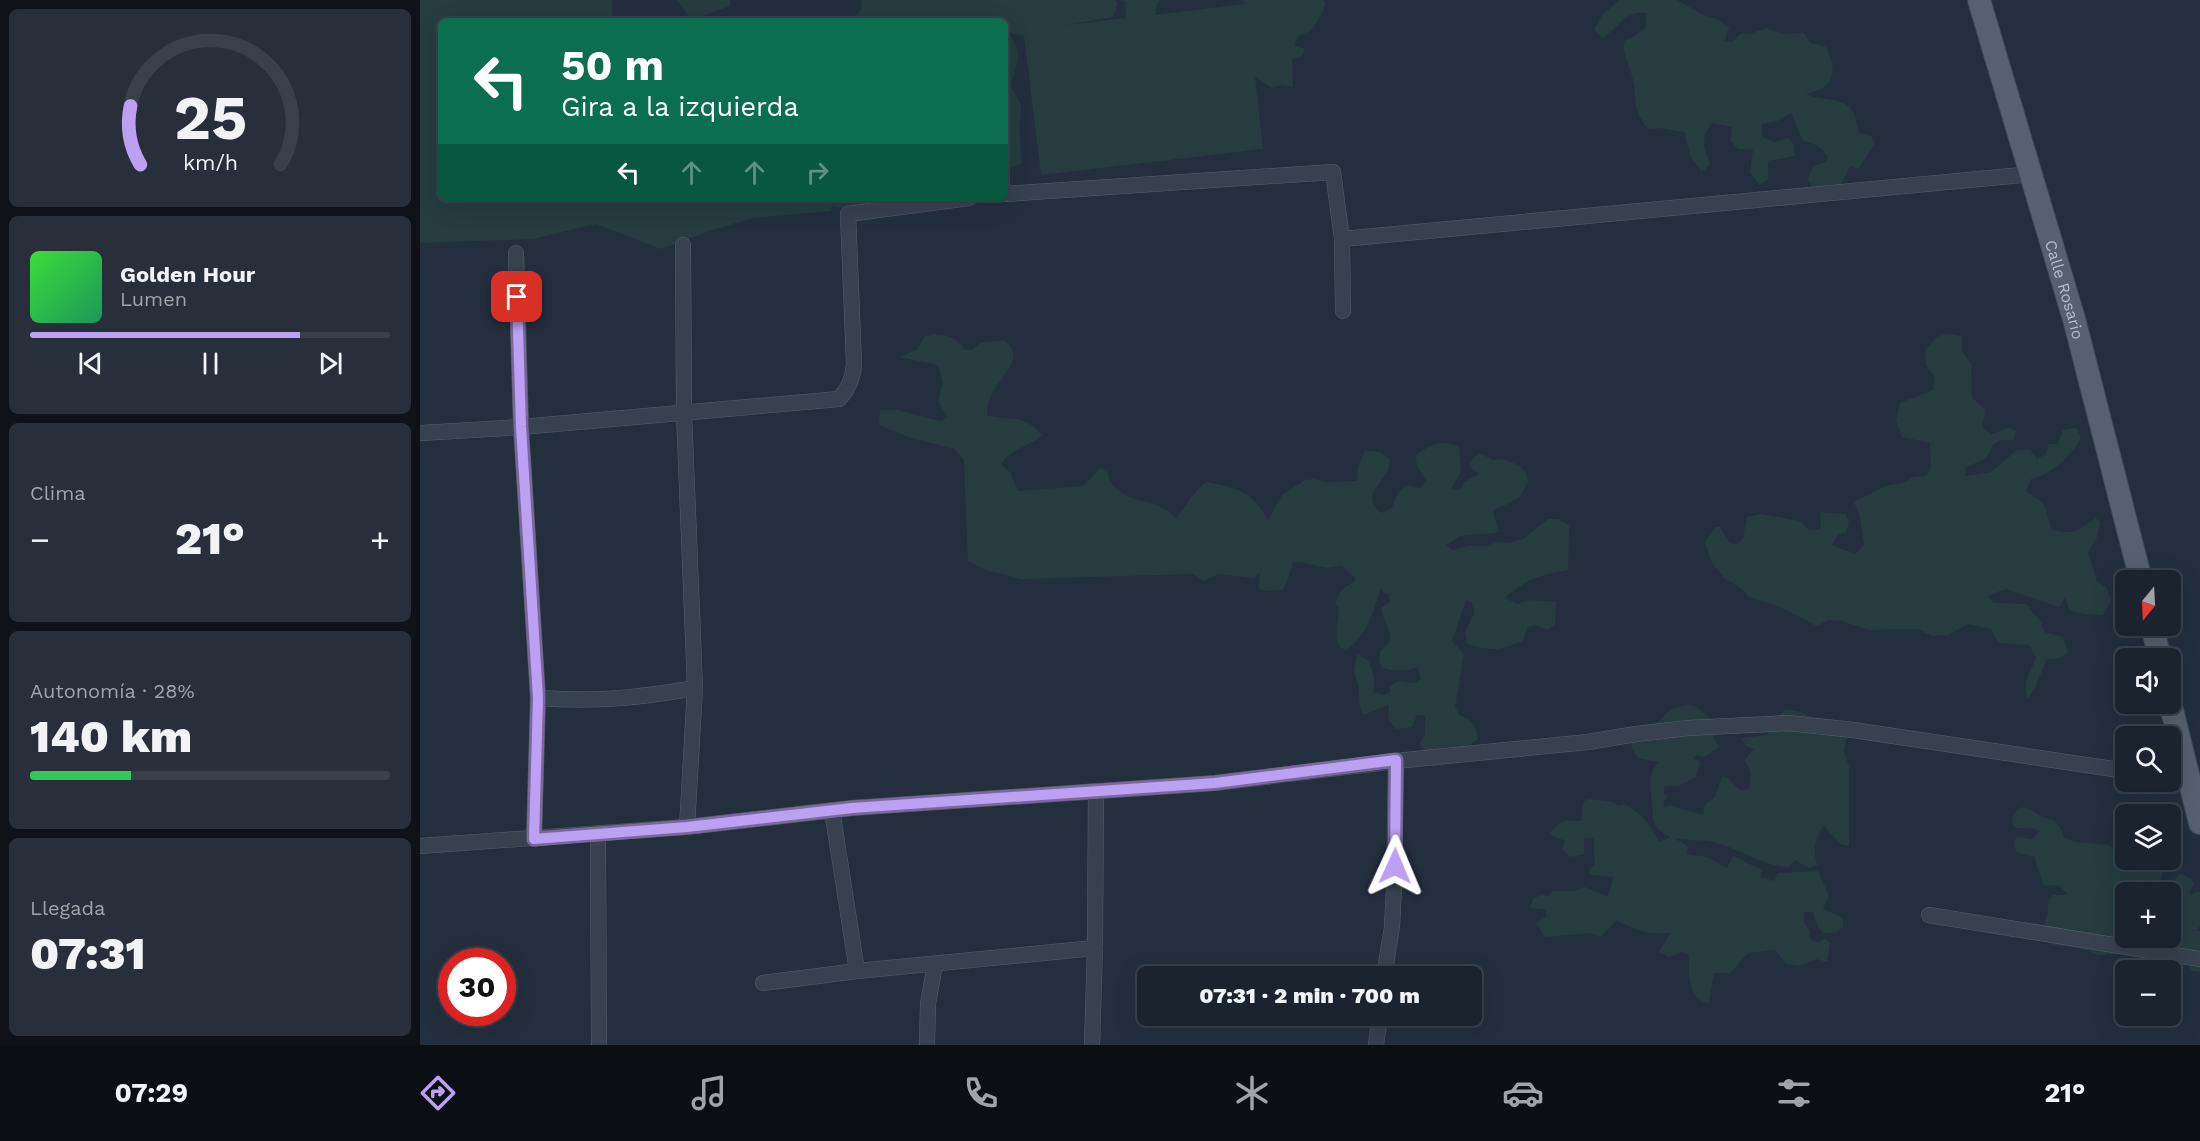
<!DOCTYPE html>
<html lang="es">
<head>
<meta charset="utf-8">
<style>
  :root { --surface:#1b232e; --page:#282f3a; --text:#f1f3f6; --muted:#a0a4aa; --line:#39404a; --accent:#bca0f2 }
  body { margin:0; font-family:"Work Sans",sans-serif; background:var(--page); color:var(--text); height:100vh; display:flex; flex-direction:column; font-size:22px; white-space:nowrap }
  * { box-sizing:border-box; margin:0 }
  p { font-size:20px; color:var(--muted) }
  .icon { flex:none; width:33px; height:33px; fill:none; stroke:currentColor; stroke-width:2; stroke-linecap:round; stroke-linejoin:round }
  .map { position:relative; flex:1; overflow:hidden }
  .details { display:flex; flex-direction:column; gap:9px; padding:9px; background:#0f1319; width:420px }
  .details>* { flex:none }
  .banner { position:absolute; left:18px; top:18px; width:570px; height:183px; border-radius:9px; box-shadow:0 6px 24px #0002,0 0 0 2px var(--line); background:#0b6e4f; color:#fff; overflow:hidden }
  .needle { width:39px; rotate:198deg }
  .fabs { position:absolute; left:1695px; top:570px; display:grid; gap:12px }
  .fabs a { display:grid; place-items:center; width:66px; height:66px; border-radius:9px; background:var(--surface); box-shadow:0 6px 24px #0002,0 0 0 2px var(--line); font-size:30px }
  .speed { position:absolute; left:18px; top:948px; display:flex; gap:12px; font-size:30px; font-weight:700; text-align:center }
  .speed>* { display:grid; place-content:center; width:78px; height:78px; border-radius:50%; background:var(--surface); box-shadow:0 6px 24px #0002,0 0 0 2px var(--line); line-height:1 }
  .speed .limit { border:9px solid #d22; background:#fff; color:#111 }
  .pin { position:absolute; display:grid; place-items:center; width:51px; height:51px; color:#fff; margin:-26px; border-radius:12px; box-shadow:0 3px 9px #0006 }
  .me { position:absolute; width:66px; margin:-33px; rotate:1deg; stroke-linejoin:round; filter:drop-shadow(0 0 4px #0008) }
  .turn { display:flex; align-items:center; gap:21px; height:126px; padding:0 24px; font-size:27px }
  .turn .icon { width:78px; height:78px; stroke-width:2.5 }
  .turn b { display:block; font-size:42px; line-height:51px }
  .lanes { display:flex; align-items:center; height:57px; padding:0 24px; background:#0003; justify-content:center; gap:30px; direction:ltr }
  .lanes .off { opacity:.35 }
  .big { font-size:45px; font-weight:800; line-height:1.1 }
  .details .widget { flex:1; display:flex; flex-direction:column; justify-content:center; gap:9px; min-width:0; padding:0 21px; border-radius:9px; background:var(--page) }
  .details .dial { align-items:center; gap:0 }
  .dial svg { height:156px; overflow:visible; fill:none; stroke:var(--line); stroke-width:7; stroke-linecap:round; text-anchor:middle }
  .dial text { fill:var(--text); stroke:none }
  .song { display:flex; align-items:center; gap:18px }
  .cover { width:72px; height:72px; border-radius:9px; background:linear-gradient(135deg,hsl(120 70% 55%),hsl(150 70% 35%)) }
  .played { height:6px; border-radius:3px; background:linear-gradient(90deg,var(--accent) 75%,var(--line) 75%) }
  .keys { display:flex; justify-content:space-around; direction:ltr }
  .heat { display:flex; justify-content:space-between; align-items:center; font-size:33px; direction:ltr }
  .charge { height:9px; border-radius:4px; background:linear-gradient(90deg,#34c759 28%,var(--line) 0) }
  .trip { position:absolute; left:717px; top:966px; width:345px; height:60px; border-radius:9px; background:var(--surface); box-shadow:0 6px 24px #0002,0 0 0 2px var(--line); font-weight:800; line-height:60px; text-align:center }
  .menu { display:flex; height:96px; justify-content:space-around; align-items:center; background:#0b0e12; color:var(--muted) }
  .menu .icon { width:42px; height:42px }
  .menu .on { color:var(--accent) }
  .menu b { font-size:27px; color:var(--text) }
  main { display:flex; flex:1; min-height:0 }
  .map>svg:first-child { display:block }
</style>
</head>
<body>
<main>
<section class="details">
<div class="widget dial"><svg viewBox="0 0 100 80">
<path d="M14 69A42 42 0 1 1 86 69"/>
<path d="M14 69A42 42 0 0 1 9 39" stroke="#bca0f2"/>
<text x="50" y="56" font-size="32" font-weight="700">25</text>
<text x="50" y="72" font-size="11">km/h</text>
</svg></div>
<div class="widget">
<div class="song"><i class="cover"></i><div><b>Golden Hour</b><p>Lumen</p></div></div>
<div class="played"></div>
<div class="keys"><svg class="icon" aria-label="previous" viewBox="0 0 24 24"><path d="M18 5L8 12l10 7zM5 5v14"/></svg><svg class="icon" aria-label="pause" viewBox="0 0 24 24"><path d="M8 5v14M16 5v14"/></svg><svg class="icon" aria-label="next" viewBox="0 0 24 24"><path d="M6 5l10 7-10 7zM19 5v14"/></svg></div>
</div>
<div class="widget"><p>Clima</p>
<div class="heat"><a>−</a><b class="big">21°</b><a>+</a></div>
</div>
<div class="widget"><p>Autonomía · 28%</p><b class="big">140 km</b><div class="charge"></div></div>
<div class="widget"><p>Llegada</p><b class="big">07:31</b></div>
</section>
<div class="map">
<svg width="1780" height="1045" viewBox="0 0 1780 1045">
  <rect width="100%" height="100%" fill="#242f3e"/>
  <!-- green -->
  <g fill="#263c3f" fill-rule="evenodd">
    <path d="M 0,0 L 192,0 L 192,21 L 21,21 L 21,198 L 453,198 L 456,204 L 426,210 L 412,205 L 411,211 L 333,218 L 289,231 L 241,249 L 176,224 L 113,239 L 0,243 Z"/>
    <path d="M 257,0 L 310,0 L 310,6 L 272,20 Z"/>
    <path d="M 442,0 L 695,0 L 698,2 L 693,17 L 647,25 L 706,18 L 705,1 L 697,0 L 740,0 L 737,4 L 735,15 L 825,4 L 823,0 L 903,0 L 906,3 C 902,11 898,24 891,30 C 883,36 876,32 875,46 L 885,49 L 882,57 L 872,59 L 873,87 L 859,85 L 853,88 L 835,77 L 843,149 L 621,175 L 604,35 L 588,33 C 605,54 596,62 591,86 L 601,105 L 601,115 L 599,125 L 602,163 L 585,171 L 585,21 L 429,21 L 441,10 Z"/>
    <path d="M 1200,0 L 1257,0 L 1287,17 L 1297,19 L 1309,27 L 1305,41 L 1312,42 L 1322,33 L 1330,34 L 1346,28 L 1362,34 L 1384,33 L 1390,43 L 1406,47 C 1412,59 1418,77 1404,87 C 1400,91 1391,92 1386,94 C 1401,102 1426,95 1434,114 C 1437,120 1437,127 1439,133 L 1451,136 L 1455,143 L 1438,169 L 1430,166 L 1420,187 L 1392,189 L 1388,179 L 1393,166 L 1406,162 L 1408,157 C 1402,146 1395,144 1383,141 L 1371,113 L 1357,121 L 1342,124 L 1342,137 L 1354,142 L 1368,138 L 1374,145 L 1375,156 L 1348,161 L 1348,179 L 1340,185 L 1330,173 L 1333,150 L 1318,149 L 1310,140 L 1312,127 L 1292,123 C 1279,139 1285,147 1290,165 L 1282,172 L 1271,158 L 1264,132 L 1239,128 L 1228,129 C 1211,107 1218,100 1212,76 C 1209,62 1201,55 1205,40 L 1215,36 L 1226,27 L 1226,13 C 1203,11 1200,28 1182,38 L 1174,30 L 1182,15 Z"/>
    <path d="M 513,334 C 527,335 537,337 545,350 L 553,350 C 562,338 571,344 584,340 C 610,358 575,380 569,401 C 567,405 567,411 567,415 C 590,422 603,412 622,435 C 610,447 588,449 581,465 L 590,472 L 598,491 L 663,486 L 680,468 L 687,472 C 697,509 735,493 756,518 L 777,490 L 786,482 C 816,487 834,492 848,521 L 862,495 L 885,480 L 895,479 L 905,482 L 937,481 L 938,467 L 945,451 L 961,452 L 970,460 C 970,463 970,467 968,470 C 962,484 940,496 962,513 L 972,508 L 977,494 L 986,485 L 1000,488 L 1006,481 L 997,465 L 995,455 C 1015,443 1016,440 1039,446 L 1041,471 L 1031,490 L 1040,490 L 1044,482 L 1059,474 L 1049,466 L 1054,457 L 1060,453 L 1073,460 L 1085,459 L 1099,466 L 1107,474 L 1108,482 L 1099,498 L 1073,511 L 1079,531 L 1074,533 L 1040,536 L 1026,545 L 1033,550 L 1048,546 L 1066,546 L 1077,542 L 1088,543 L 1103,539 L 1128,519 L 1138,519 L 1149,525 L 1148,570 C 1121,575 1105,579 1085,598 L 1097,604 L 1108,600 L 1136,602 L 1135,624 L 1128,630 L 1116,625 L 1108,627 L 1102,642 C 1094,643 1089,647 1083,648 C 1072,651 1058,647 1048,644 L 1045,633 L 1054,613 L 1052,603 L 1046,600 L 1032,641 L 1044,654 L 1035,707 L 1039,715 C 1052,719 1056,726 1058,739 L 1044,749 L 1005,753 L 1000,744 L 1005,734 L 1005,716 L 997,715 L 992,727 L 976,729 L 968,720 L 969,705 L 943,715 L 940,707 L 938,684 L 934,672 L 937,654 L 948,660 C 953,672 956,680 953,692 L 964,695 L 970,692 L 970,686 L 979,681 L 995,683 L 1001,679 L 998,667 C 985,672 974,672 961,667 L 959,660 L 960,651 C 963,648 966,647 968,644 C 976,635 960,619 962,607 L 970,602 L 969,595 L 963,592 L 961,588 C 952,613 950,632 927,649 L 920,648 C 913,634 918,622 919,607 L 915,603 L 921,590 L 936,580 L 922,566 L 906,568 L 880,562 L 873,562 L 868,579 L 863,590 L 850,591 L 838,589 L 840,574 L 833,578 L 798,574 L 783,581 L 773,574 L 601,579 L 566,570 L 548,561 L 544,460 L 534,449 L 488,437 L 459,425 L 460,410 L 477,410 L 520,421 L 528,418 L 518,401 L 523,382 L 518,365 L 480,357 L 498,349 L 504,337 Z"/>
    <path d="M 1526,334 L 1542,336 L 1542,351 L 1551,363 L 1552,398 L 1564,408 L 1565,414 L 1562,426 L 1571,434 L 1589,428 L 1596,430 L 1594,440 L 1581,440 L 1573,445 C 1568,460 1560,461 1546,467 L 1545,476 L 1571,472 L 1597,450 L 1610,449 L 1617,459 L 1625,455 L 1629,444 L 1638,444 L 1643,430 L 1656,428 L 1661,437 C 1655,453 1628,477 1611,479 L 1606,490 C 1611,498 1620,497 1625,506 C 1628,514 1628,522 1632,530 C 1653,535 1660,530 1676,518 L 1680,523 L 1677,537 L 1668,552 L 1677,581 L 1687,588 L 1691,601 L 1683,615 L 1665,614 L 1650,611 L 1645,598 L 1639,607 L 1586,589 L 1574,593 L 1568,597 L 1574,603 L 1606,604 L 1621,622 L 1624,632 L 1643,637 L 1648,653 L 1640,658 L 1627,659 L 1614,690 L 1607,699 L 1605,683 L 1616,658 L 1609,645 L 1578,643 L 1571,629 L 1548,624 L 1528,635 L 1512,636 L 1498,629 L 1448,630 L 1422,621 L 1408,620 L 1397,626 L 1360,607 L 1329,597 L 1321,588 L 1304,578 L 1292,563 L 1285,542 L 1295,527 L 1300,527 L 1310,543 L 1317,544 L 1323,538 L 1327,517 L 1341,514 L 1380,521 L 1389,530 L 1401,529 L 1400,512 L 1425,514 L 1429,522 L 1426,532 L 1418,535 L 1411,545 L 1435,554 L 1444,545 L 1440,517 L 1434,502 L 1465,486 L 1483,483 L 1494,477 L 1506,476 L 1511,469 L 1510,443 L 1482,437 L 1476,421 L 1480,403 L 1513,390 L 1515,377 L 1506,365 L 1505,350 L 1517,337 Z"/>
    <path d="M 1266,705 L 1275,706 L 1296,723 L 1292,734 L 1299,747 L 1284,757 L 1277,755 L 1274,758 L 1280,762 L 1276,777 L 1258,786 L 1245,786 L 1243,793 L 1248,796 L 1243,802 L 1245,807 L 1249,805 L 1283,815 L 1285,805 L 1295,797 L 1302,776 L 1308,778 L 1321,791 L 1329,789 C 1331,777 1332,769 1324,760 L 1334,749 L 1326,746 L 1321,738 L 1348,735 L 1349,724 L 1365,710 C 1387,710 1391,719 1409,728 C 1414,731 1421,733 1427,735 L 1424,751 L 1429,767 L 1429,846 L 1420,844 L 1404,826 C 1394,838 1393,851 1397,865 L 1389,868 L 1375,860 L 1369,867 C 1344,866 1325,852 1301,844 C 1287,839 1268,841 1254,838 L 1268,846 L 1267,854 L 1287,857 L 1307,868 L 1313,856 L 1342,870 L 1340,877 L 1354,881 L 1358,873 L 1398,871 L 1409,896 L 1403,909 L 1423,918 L 1423,927 L 1415,933 L 1404,933 L 1398,927 L 1393,912 L 1384,912 L 1384,922 L 1390,931 L 1389,938 L 1398,943 L 1405,939 L 1410,943 L 1407,962 L 1396,959 L 1380,966 L 1366,964 L 1355,950 L 1328,953 L 1310,973 L 1294,973 L 1289,1004 C 1267,997 1268,974 1269,955 L 1262,952 L 1249,957 L 1239,952 L 1250,933 C 1229,935 1215,931 1197,920 L 1180,937 L 1172,933 L 1125,937 L 1116,923 L 1126,917 L 1126,909 L 1110,908 L 1113,899 L 1120,895 L 1129,896 L 1133,891 L 1154,891 L 1165,887 L 1188,897 L 1193,877 L 1170,875 L 1169,870 L 1175,864 L 1173,838 L 1164,839 L 1164,854 L 1150,857 L 1142,849 L 1145,841 L 1129,834 C 1141,820 1143,820 1161,821 L 1163,802 L 1168,799 L 1194,802 L 1198,806 L 1204,804 C 1219,811 1233,827 1239,842 L 1251,837 C 1230,827 1234,823 1232,803 C 1230,786 1227,777 1238,762 L 1218,758 L 1212,748 L 1212,741 L 1234,726 L 1251,709 Z"/>
    <path d="M 1603,807 C 1616,810 1622,820 1634,820 L 1642,831 L 1643,837 L 1655,842 L 1688,845 L 1694,849 L 1699,860 L 1704,861 L 1705,858 L 1706,860 L 1741,860 L 1740,869 L 1743,874 L 1738,883 L 1739,888 L 1741,883 L 1753,882 L 1760,873 L 1771,879 L 1774,884 L 1769,892 L 1771,895 L 1776,892 L 1780,892 L 1780,926 L 1776,931 L 1780,931 L 1780,972 L 1771,971 L 1767,964 L 1752,961 L 1751,970 L 1744,970 L 1739,966 L 1731,952 L 1679,955 L 1659,948 L 1629,944 L 1623,931 L 1628,911 L 1628,901 L 1633,895 L 1648,895 L 1639,885 L 1623,886 C 1623,881 1616,866 1615,857 L 1596,852 L 1594,842 L 1597,837 L 1612,839 L 1620,831 C 1613,826 1602,830 1593,827 C 1591,816 1594,812 1603,807 ZM 1739,890 L 1739,892 L 1755,893 L 1759,898 L 1758,906 L 1753,910 L 1751,909 L 1750,938 L 1706,938 L 1706,892 L 1738,892 Z"/>
  </g>
  <g fill="none" stroke-linecap="round" stroke-linejoin="round">
    <defs>
      <g id="street">
        <path d="M 585,194 L 913,172 L 922,239 L 923,311"/>
        <path d="M 922,239 L 1612,174"/>
        <path d="M 263,245 L 264,413 L 275,688 L 267,827"/>
        <path d="M 96,253 L 101,427 L 118,698 L 114,839"/>
        <path d="M 0,433 L 101,427 L 419,399 C 429,389 433,377 434,364 L 428,214 L 549,198"/>
        <path d="M 118,698 C 175,702 219,698 275,688"/>
        <path d="M 1750,777 L 1770,780"/>
        <path d="M 412,810 L 437,971"/>
        <path d="M 178,834 L 179,1045"/>
        <path d="M 0,846 L 267,827 L 432,808 L 795,783 L 976,761 L 1168,742 L 1216,734 L 1268,728 L 1368,723 L 1433,730 L 1706,771"/>
        <path d="M 1509,915 L 1780,959"/>
        <path d="M 964,976 L 972,927 L 974,887 L 976,761"/>
        <path d="M 343,983 L 437,971 L 675,948"/>
        <path d="M 507,1045 L 508,1004 L 515,964"/>
        <path d="M 672,1045 L 675,948 L 676,791"/>
        <path d="M 956,1045 L 960,1016"/>
      </g>
      <g id="primary">
        <path id="s1" d="M 1559,0 L 1654,319 L 1721,580"/>
        <path d="M 1732,626 L 1740,658"/>
        <path d="M 1750,702 L 1780,823"/>
      </g>
    </defs>
    <!-- street casing -->
    <use href="#street" stroke="#565f6c" stroke-width="16"/>
    <!-- primary casing -->
    <use href="#primary" stroke="#414a57" stroke-width="24"/>
    <!-- street -->
    <use href="#street" stroke="#38414e" stroke-width="15"/>
    <!-- primary -->
    <use href="#primary" stroke="#56606e" stroke-width="22"/>
  </g>
  <g fill="none" stroke-linecap="round" stroke-linejoin="round">
    <defs>
      <path id="route" d="M 97,297 L 101,427 L 118,698 L 114,839 L 267,827 L 432,808 L 795,783 L 976,760 L 975,866"/>
    </defs>
    <!-- route casing -->
    <use href="#route" stroke="#7a689d" stroke-width="15"/>
    <!-- route -->
    <use href="#route" stroke="#bca0f2" stroke-width="10"/>
  </g>
  <g text-anchor="middle" stroke-width="5" stroke-linejoin="round" paint-order="stroke">
    <!-- street labels -->
    <g font-size="16" fill="#b4bcc9" stroke="#1d2633">
      <text dy="6" stroke="none"><textPath href="#s1" startOffset="302">Calle Rosario</textPath></text>
    </g>
  </g>
</svg>
<div class="fabs">
<a><svg class="needle" viewBox="-14 -14 28 28"><path d="M0-13l5 13h-10z" fill="#e53935"/><path d="M0 13l5-13h-10z" fill="#a0a4aa"/></svg></a>
<a><svg class="icon" aria-label="sound" viewBox="0 0 24 24"><path d="M4 9h4l5-4v14l-5-4H4zM17 9q2 3 0 6"/></svg></a>
<a><svg class="icon" aria-label="search" viewBox="0 0 24 24"><circle cx="10" cy="10" r="6"/><path d="M15 15l6 6"/></svg></a>
<a><svg class="icon" aria-label="layers" viewBox="0 0 24 24"><path d="M12 4l9 5-9 5-9-5zM3 14l9 5 9-5"/></svg></a>
<a>+</a>
<a>−</a>
</div>
<div class="speed"><div class="limit">30</div></div>
<div class="pin" style="left:97px;top:297px;background:#d93025"><svg class="icon" aria-label="arrive" viewBox="0 0 24 24"><path d="M6 21V4h12l-3 4 3 4H6"/></svg></div>
<svg class="me" style="left:975px;top:866px" viewBox="-20 -20 40 40"><path d="M0-17L14 15 0 8-14 15z" fill="#bca0f2" stroke="#fff" stroke-width="4"/></svg>
<div class="trip">07:31 · 2 min · 700 m</div>
<div class="banner">
<div class="turn"><svg class="icon" aria-label="left" viewBox="0 0 24 24"><path d="M17 20v-9H6M10 6l-5 5 5 5"/></svg><div><b>50 m</b>Gira a la izquierda</div></div>
<div class="lanes"><svg class="icon" aria-label="left" viewBox="0 0 24 24"><path d="M17 20v-9H6M10 6l-5 5 5 5"/></svg><svg class="icon off" aria-label="ahead" viewBox="0 0 24 24"><path d="M12 20V5M6 11l6-6 6 6"/></svg><svg class="icon off" aria-label="ahead" viewBox="0 0 24 24"><path d="M12 20V5M6 11l6-6 6 6"/></svg><svg class="icon off" aria-label="right" viewBox="0 0 24 24"><path d="M7 20v-9h11M14 6l5 5-5 5"/></svg></div>
</div>
</div>
</main>
<nav class="menu">
<b>07:29</b>
<svg class="icon on" aria-label="directions" viewBox="0 0 24 24"><path d="M12 3l9 9-9 9-9-9zM9 14v-3h6M13 9l2 2-2 2"/></svg>
<svg class="icon" aria-label="music" viewBox="0 0 24 24"><path d="M9 18V5l10-2v13"/><circle cx="6" cy="18" r="3"/><circle cx="16" cy="16" r="3"/></svg>
<svg class="icon" aria-label="phone" viewBox="0 0 24 24"><path d="M5 4h4l2 5-3 2q2 4 5 5l2-3 5 2v4C11 20 4 13 5 4z"/></svg>
<svg class="icon" aria-label="climate" viewBox="0 0 24 24"><path d="M12 3v18M4 7l16 10M4 17L20 7"/></svg>
<svg class="icon" aria-label="car" viewBox="0 0 24 24"><path d="M5 17H2v-5l4-1 3-4h7l3 4 3 1v5h-3M9 17h6M6 11h13"/><circle cx="7" cy="17" r="2"/><circle cx="17" cy="17" r="2"/></svg>
<svg class="icon" aria-label="filters" viewBox="0 0 24 24"><path d="M4 7h16M4 17h16"/><circle cx="9" cy="7" r="2"/><circle cx="15" cy="17" r="2"/></svg>
<b>21°</b>
</nav>
</body>
</html>
